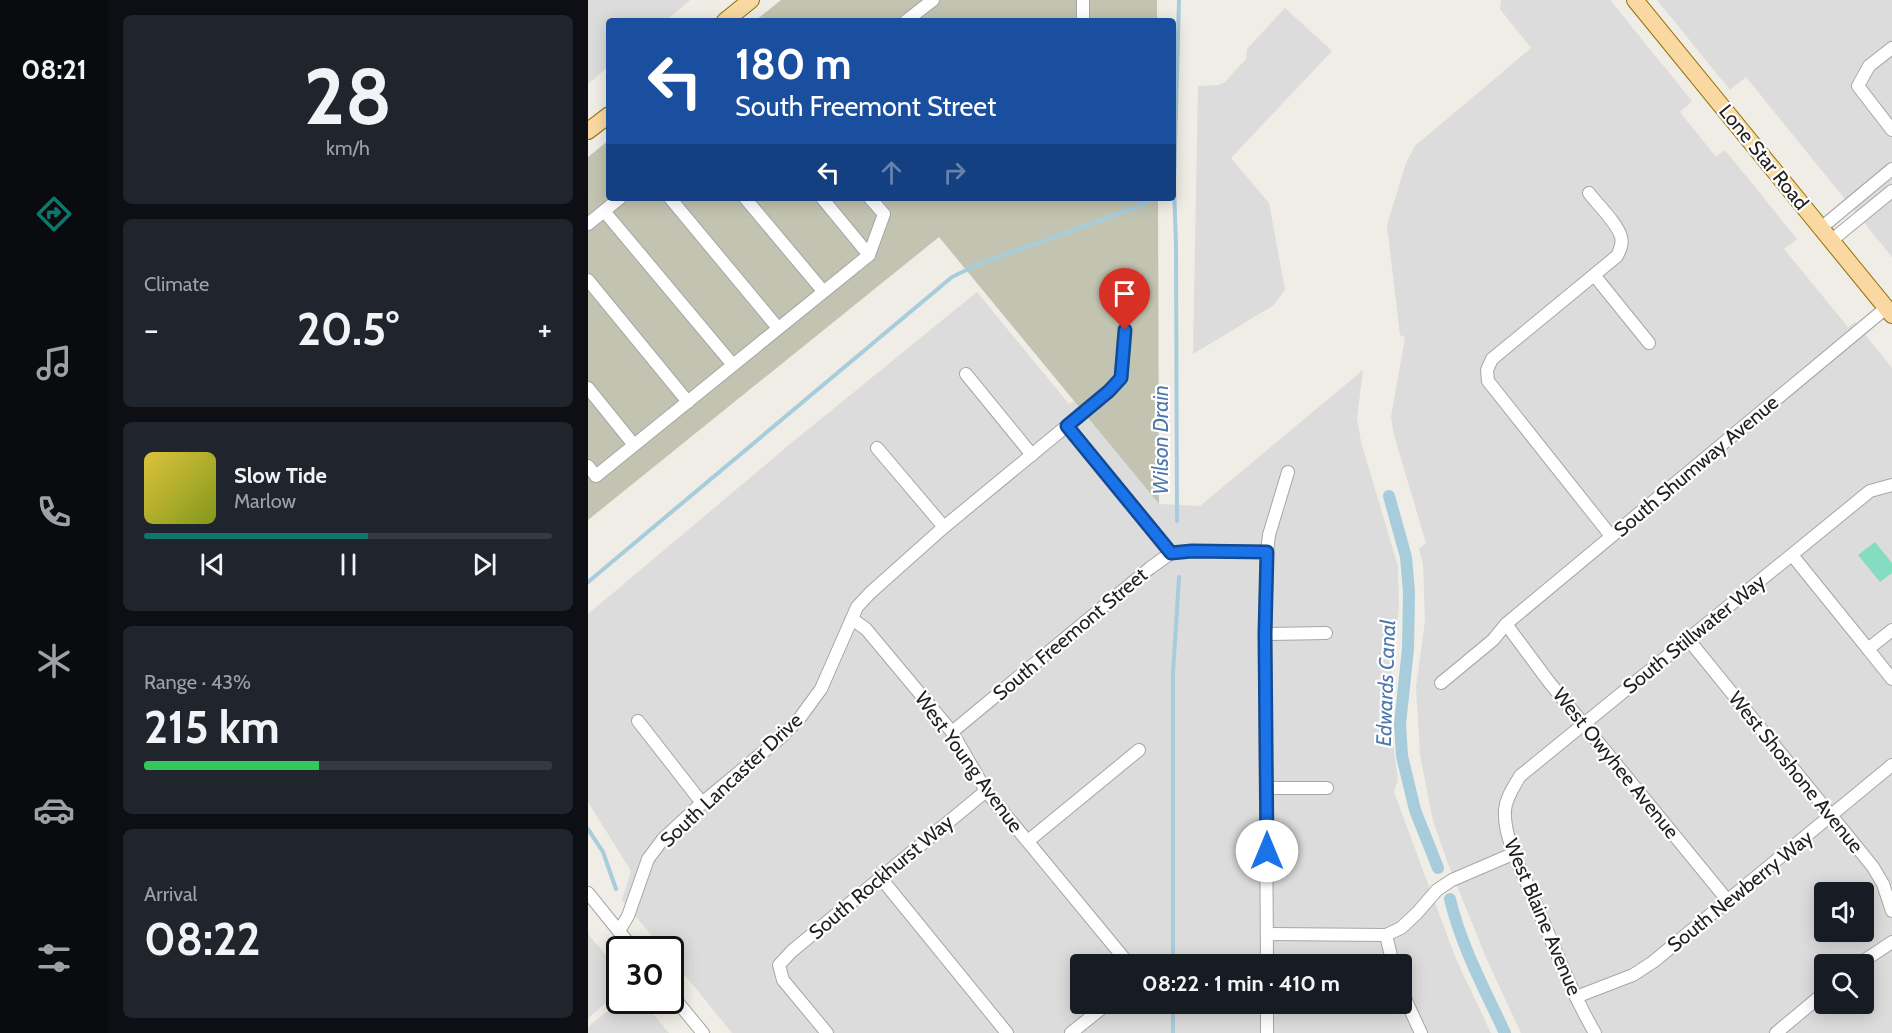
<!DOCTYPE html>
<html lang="en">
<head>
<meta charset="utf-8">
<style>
  :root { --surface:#171b24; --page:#20242c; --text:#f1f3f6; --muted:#9ea1a6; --line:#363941; --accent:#0f766e }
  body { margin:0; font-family:Cabin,sans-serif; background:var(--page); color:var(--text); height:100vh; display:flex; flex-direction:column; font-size:22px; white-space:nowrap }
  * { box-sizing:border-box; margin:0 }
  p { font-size:20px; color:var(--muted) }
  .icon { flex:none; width:33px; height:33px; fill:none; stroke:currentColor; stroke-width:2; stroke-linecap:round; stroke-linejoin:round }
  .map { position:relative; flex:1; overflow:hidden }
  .drawer { display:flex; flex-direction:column; gap:15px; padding:15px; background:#0d0f14; width:480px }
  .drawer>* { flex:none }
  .banner { position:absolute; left:18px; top:18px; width:570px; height:183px; border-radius:6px; box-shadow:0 3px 15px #0003; background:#1a4fa0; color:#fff; overflow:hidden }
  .fabs { position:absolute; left:1226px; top:882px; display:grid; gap:12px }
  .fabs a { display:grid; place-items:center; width:60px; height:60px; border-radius:6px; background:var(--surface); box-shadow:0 3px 15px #0003; font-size:30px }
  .speed { position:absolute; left:18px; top:936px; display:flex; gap:12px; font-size:30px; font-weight:700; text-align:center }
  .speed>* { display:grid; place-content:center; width:78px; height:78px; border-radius:50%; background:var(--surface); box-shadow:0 3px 15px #0003; line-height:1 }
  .speed .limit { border:3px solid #111; border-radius:9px; background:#fff; color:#111 }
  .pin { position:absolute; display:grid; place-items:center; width:51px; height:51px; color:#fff; margin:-62px -26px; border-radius:50% 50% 50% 0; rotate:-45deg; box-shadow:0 0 6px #0007 }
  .pin .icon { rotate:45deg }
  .me { position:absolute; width:66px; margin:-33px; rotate:0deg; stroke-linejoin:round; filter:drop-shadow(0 0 4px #0008) }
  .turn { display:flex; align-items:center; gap:21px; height:126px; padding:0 30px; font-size:27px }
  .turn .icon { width:78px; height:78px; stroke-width:2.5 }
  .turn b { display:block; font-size:42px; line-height:51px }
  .lanes { display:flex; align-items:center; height:57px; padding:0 30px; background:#0003; justify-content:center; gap:30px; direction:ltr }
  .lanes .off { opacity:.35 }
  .big { font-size:45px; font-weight:700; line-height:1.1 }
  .drawer .card { flex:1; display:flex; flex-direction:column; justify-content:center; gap:9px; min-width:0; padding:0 21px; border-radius:9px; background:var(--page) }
  .drawer .dial { align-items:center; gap:0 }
  .dial b { font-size:78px; line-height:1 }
  .song { display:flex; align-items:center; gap:18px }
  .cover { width:72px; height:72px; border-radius:9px; background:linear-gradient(135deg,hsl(50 70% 55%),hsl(70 70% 35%)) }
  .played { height:6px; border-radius:3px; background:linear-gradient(90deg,var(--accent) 55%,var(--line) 55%) }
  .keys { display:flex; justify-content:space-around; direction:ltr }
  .heat { display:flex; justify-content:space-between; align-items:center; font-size:33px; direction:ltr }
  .charge { height:9px; border-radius:4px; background:linear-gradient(90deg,#34c759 43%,var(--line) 0) }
  .trip { position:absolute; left:482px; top:954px; width:342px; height:60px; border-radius:6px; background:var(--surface); box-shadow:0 3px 15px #0003; font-weight:700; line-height:60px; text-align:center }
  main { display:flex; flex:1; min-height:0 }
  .tabs { display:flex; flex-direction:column; width:108px; justify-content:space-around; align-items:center; background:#090b0e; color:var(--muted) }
  .tabs .icon { width:42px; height:42px }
  .tabs .on { color:var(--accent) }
  .tabs b { font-size:27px; color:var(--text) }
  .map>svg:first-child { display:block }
</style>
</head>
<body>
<main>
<nav class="tabs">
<b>08:21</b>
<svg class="icon on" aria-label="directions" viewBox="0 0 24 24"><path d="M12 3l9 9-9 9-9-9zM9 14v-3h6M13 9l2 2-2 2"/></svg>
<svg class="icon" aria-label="music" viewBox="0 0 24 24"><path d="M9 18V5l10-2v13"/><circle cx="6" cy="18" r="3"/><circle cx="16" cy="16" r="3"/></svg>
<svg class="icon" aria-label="phone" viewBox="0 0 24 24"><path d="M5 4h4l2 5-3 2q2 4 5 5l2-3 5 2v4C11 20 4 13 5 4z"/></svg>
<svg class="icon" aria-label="climate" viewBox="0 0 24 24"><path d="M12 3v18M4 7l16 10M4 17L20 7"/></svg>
<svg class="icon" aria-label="car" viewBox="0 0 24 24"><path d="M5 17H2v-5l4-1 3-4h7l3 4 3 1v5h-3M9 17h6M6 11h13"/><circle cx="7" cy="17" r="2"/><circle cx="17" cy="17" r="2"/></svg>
<svg class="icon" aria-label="filters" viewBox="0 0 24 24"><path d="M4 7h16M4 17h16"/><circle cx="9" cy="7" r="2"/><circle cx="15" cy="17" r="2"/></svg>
</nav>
<section class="drawer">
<div class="card dial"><b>28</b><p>km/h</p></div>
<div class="card"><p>Climate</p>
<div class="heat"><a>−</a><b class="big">20.5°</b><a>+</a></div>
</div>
<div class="card">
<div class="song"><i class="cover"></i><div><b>Slow Tide</b><p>Marlow</p></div></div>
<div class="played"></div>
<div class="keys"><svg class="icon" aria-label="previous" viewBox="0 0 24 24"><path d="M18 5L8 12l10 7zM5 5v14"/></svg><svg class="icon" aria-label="pause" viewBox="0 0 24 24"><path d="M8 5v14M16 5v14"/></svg><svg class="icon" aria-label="next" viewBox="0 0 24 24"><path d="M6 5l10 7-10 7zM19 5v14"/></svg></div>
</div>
<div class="card"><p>Range · 43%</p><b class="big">215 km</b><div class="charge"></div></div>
<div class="card"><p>Arrival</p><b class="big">08:22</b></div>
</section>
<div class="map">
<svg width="1304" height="1033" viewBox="0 0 1304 1033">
  <rect width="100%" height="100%" fill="#efede5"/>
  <!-- residential -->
  <g fill="#dddcdc" fill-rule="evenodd">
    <path d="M 0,0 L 102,0 L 77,21 L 21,21 L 21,66 L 0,84 Z"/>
    <path d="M 913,0 L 1022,0 L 1104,101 L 1092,112 L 1128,157 L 1137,150 L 1209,239 L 1196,249 L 1260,327 L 1267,322 L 1304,368 L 1304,1033 L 933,1033 L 899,960 L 859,861 L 845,821 L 832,755 L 828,687 L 837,621 L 835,564 L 831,549 L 838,543 L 806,435 L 803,417 L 817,337 L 812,335 L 799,225 L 818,163 L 827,146 L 943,48 L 912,9 ZM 1236,892 L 1275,892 L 1275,932 L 1236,932 ZM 1236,964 L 1275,964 L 1275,1004 L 1236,1004 Z"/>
    <path d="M 1069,0 L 1304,0 L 1304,257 L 1158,77 L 1142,90 Z"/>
    <path d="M 697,8 L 744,51 L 643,158 L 681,203 L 697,290 L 686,305 L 605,354 L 610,86 L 631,85 L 637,82 L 658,59 L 659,49 Z"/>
    <path d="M 389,292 L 481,404 L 486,401 L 571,504 L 612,506 L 775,370 L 769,418 L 773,442 L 810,566 L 811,607 L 802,686 L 801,713 L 810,780 L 806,792 L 868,959 L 903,1033 L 144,1033 L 83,958 L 82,950 L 75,949 L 34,900 L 43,871 L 0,802 L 0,614 L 207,440 ZM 492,964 L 813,964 L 813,1004 L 492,1004 Z"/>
    <path d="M 0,934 L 32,972 L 31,992 L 0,1018 Z"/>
    <path d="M 33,1000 L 54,1001 L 81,1033 L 0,1033 L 0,1027 Z"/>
  </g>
  <!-- construction -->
  <g fill="#c2c4b1">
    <path d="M 193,0 L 569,0 L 569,21 L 167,21 Z"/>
    <path d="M 21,140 L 21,198 L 570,198 L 571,504 L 351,237 L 0,520 L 0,157 Z"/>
  </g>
  <!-- pitch -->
  <path fill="#86dcc0" d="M 1287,542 L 1304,563 L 1304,573 L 1292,582 L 1270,555 Z"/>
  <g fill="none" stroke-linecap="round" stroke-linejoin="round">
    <!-- stream -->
    <g stroke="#a7ccdc" stroke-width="4">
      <path d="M 589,521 L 588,245 L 586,185 L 591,0"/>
      <path d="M 0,582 L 364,277 L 391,264 L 552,206 L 562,200"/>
      <path d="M 0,829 L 15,852 L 28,889"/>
      <path d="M 585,964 L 585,673 L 591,577"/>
      <path d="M 585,1004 L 585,1033"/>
    </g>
    <!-- canal -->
    <g stroke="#a7ccdc" stroke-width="12">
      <path d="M 801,496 L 818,557 L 821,592 L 820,649 L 812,724 L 814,756 L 827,810 L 850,868"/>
      <path d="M 862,899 C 873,946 897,990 917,1033"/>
    </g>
    <defs>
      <g id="minor">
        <path d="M 318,21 L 345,0"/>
        <path d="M 495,21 L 495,0"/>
        <path d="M 1304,48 L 1281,66 L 1270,86 L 1304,130"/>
        <path d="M 1001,193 C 1009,204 1030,224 1033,237 C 1035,244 1032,250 1029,256 L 904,359 L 899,370 L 900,381 L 1023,536"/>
        <path d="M 82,198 L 190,328"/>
        <path d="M 157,198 L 235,291"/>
        <path d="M 234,198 L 281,255"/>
        <path d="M 16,211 L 145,365"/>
        <path d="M 0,224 L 32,198"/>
        <path d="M 1233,228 L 1304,169"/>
        <path d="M 1244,240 L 1304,191"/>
        <path d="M 1006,275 L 1061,343"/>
        <path d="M 0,280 L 100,402"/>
        <path d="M 378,374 L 444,455"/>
        <path d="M 0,388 L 46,445"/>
        <path d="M 479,426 L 583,553"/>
        <path d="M 289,448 L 356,527"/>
        <path d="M 0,466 L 8,476 L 281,255 L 296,214 L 282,198"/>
        <path d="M 1204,555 L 1280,649"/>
        <path d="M 264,619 L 278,629 L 364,732 L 398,791 L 535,957 L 539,964"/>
        <path d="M 918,624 L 961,682 L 1140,901"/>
        <path d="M 1304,630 L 1280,649 L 1304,679"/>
        <path d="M 677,634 L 738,633"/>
        <path d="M 1100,639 L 1285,867 L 1295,884 L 1304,911"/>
        <path d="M 853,683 L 905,640 L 918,624 L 1298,308"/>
        <path d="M 50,721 L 114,803"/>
        <path d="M 364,732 L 562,568 L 583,553 L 604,551 L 679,552"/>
        <path d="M 679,788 L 739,788"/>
        <path d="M 440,841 L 551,750"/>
        <path d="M 292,877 L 419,1033"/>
        <path d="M 0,893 L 46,950"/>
        <path d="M 31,931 L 40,916 L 60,859 L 75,839 L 114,803 L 191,739 L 211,719 L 233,689 L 269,607 L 282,593 L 356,527 L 492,415 L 521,391 L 533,378 L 537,330"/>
        <path d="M 679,934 L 798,935 L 813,928 L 829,913 L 849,890 L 864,880 L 927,853"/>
        <path d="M 798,935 L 805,964"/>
        <path d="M 679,964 L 677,634 L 679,552 L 681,535 L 700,472"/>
        <path d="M 1271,964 L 1304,942"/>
        <path d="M 813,990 L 833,1033"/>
        <path d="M 82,993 L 115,1033"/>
        <path d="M 988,997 L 1045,975 L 1065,962 L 1304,765"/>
        <path d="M 679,1004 L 679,1033"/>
        <path d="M 239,1033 L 195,980 L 191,965 L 204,951 L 398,791"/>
        <path d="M 483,1033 L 519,1004"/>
        <path d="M 1007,1033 C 983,992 966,946 947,902 C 936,875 915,839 917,810 C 918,797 926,787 932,776 L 1282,491 L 1304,485"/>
        <path d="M 1188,1033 L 1236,993"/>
      </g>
      <g id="major">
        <path d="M 1047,0 L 1304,315"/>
        <path d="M 137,21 L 163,0"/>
        <path d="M 0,131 L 21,115"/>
      </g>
    </defs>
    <!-- minor casing -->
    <use href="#minor" stroke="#a6a6a6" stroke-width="14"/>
    <!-- major casing -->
    <use href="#major" stroke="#956f04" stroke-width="18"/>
    <!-- minor -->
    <use href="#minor" stroke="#fff" stroke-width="12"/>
    <!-- major -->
    <use href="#major" stroke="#f9d9a1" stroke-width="16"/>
  </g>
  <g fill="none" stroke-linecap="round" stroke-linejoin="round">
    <defs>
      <path id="route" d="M 537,330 L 533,378 L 521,391 L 479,426 L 583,553 L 604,551 L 679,552 L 677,634 L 679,851"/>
    </defs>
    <!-- route casing -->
    <use href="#route" stroke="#114b97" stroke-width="15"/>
    <!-- route -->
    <use href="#route" stroke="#1a73e8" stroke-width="10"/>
  </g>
  <g text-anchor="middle" stroke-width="4.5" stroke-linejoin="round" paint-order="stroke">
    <!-- street labels -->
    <g font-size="20" fill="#1f1f1f" stroke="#fff">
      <text transform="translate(1176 157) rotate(51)" y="7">Lone Star Road</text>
      <text transform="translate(1108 466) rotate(-40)" y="7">South Shumway Avenue</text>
      <text transform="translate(482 634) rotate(-40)" y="7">South Freemont Street</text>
      <text transform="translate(1106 634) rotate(-39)" y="7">South Stillwater Way</text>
      <text transform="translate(381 762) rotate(54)" y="7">West Young Avenue</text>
      <text transform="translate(1028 763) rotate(51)" y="7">West Owyhee Avenue</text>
      <text transform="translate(1208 772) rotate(51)" y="7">West Shoshone Avenue</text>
      <text transform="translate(143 780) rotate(-43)" y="7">South Lancaster Drive</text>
      <text transform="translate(293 877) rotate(-40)" y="7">South Rockhurst Way</text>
      <text transform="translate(1152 891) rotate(-39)" y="7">South Newberry Way</text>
      <text transform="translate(955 917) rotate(67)" y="7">West Blaine Avenue</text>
    </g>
    <!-- water labels -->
    <g font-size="21" font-style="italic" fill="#4e77ac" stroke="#fff">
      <text transform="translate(573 440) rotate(-90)" y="7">Wilson Drain</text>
      <text transform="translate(798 683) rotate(-88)" y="7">Edwards Canal</text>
    </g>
  </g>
</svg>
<div class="fabs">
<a><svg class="icon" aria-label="sound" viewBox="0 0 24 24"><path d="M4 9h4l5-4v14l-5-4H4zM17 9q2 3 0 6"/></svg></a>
<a><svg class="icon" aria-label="search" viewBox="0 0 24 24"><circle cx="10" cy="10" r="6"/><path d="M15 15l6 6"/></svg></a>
</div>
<div class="speed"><div class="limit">30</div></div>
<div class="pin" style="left:537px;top:330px;background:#d93025"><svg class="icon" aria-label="arrive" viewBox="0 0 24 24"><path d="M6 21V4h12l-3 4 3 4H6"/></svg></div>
<svg class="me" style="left:679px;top:851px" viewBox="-20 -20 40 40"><circle r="19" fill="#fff"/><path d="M0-13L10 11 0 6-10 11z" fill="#1a73e8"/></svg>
<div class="trip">08:22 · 1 min · 410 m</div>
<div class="banner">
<div class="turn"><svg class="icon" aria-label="left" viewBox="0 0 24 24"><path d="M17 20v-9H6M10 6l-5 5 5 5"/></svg><div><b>180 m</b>South Freemont Street</div></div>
<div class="lanes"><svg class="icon" aria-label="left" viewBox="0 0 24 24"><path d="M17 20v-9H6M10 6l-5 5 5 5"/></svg><svg class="icon off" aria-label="ahead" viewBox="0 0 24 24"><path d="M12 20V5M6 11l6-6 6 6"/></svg><svg class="icon off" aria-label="right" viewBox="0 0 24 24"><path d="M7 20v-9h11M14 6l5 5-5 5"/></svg></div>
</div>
</div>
</main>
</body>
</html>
